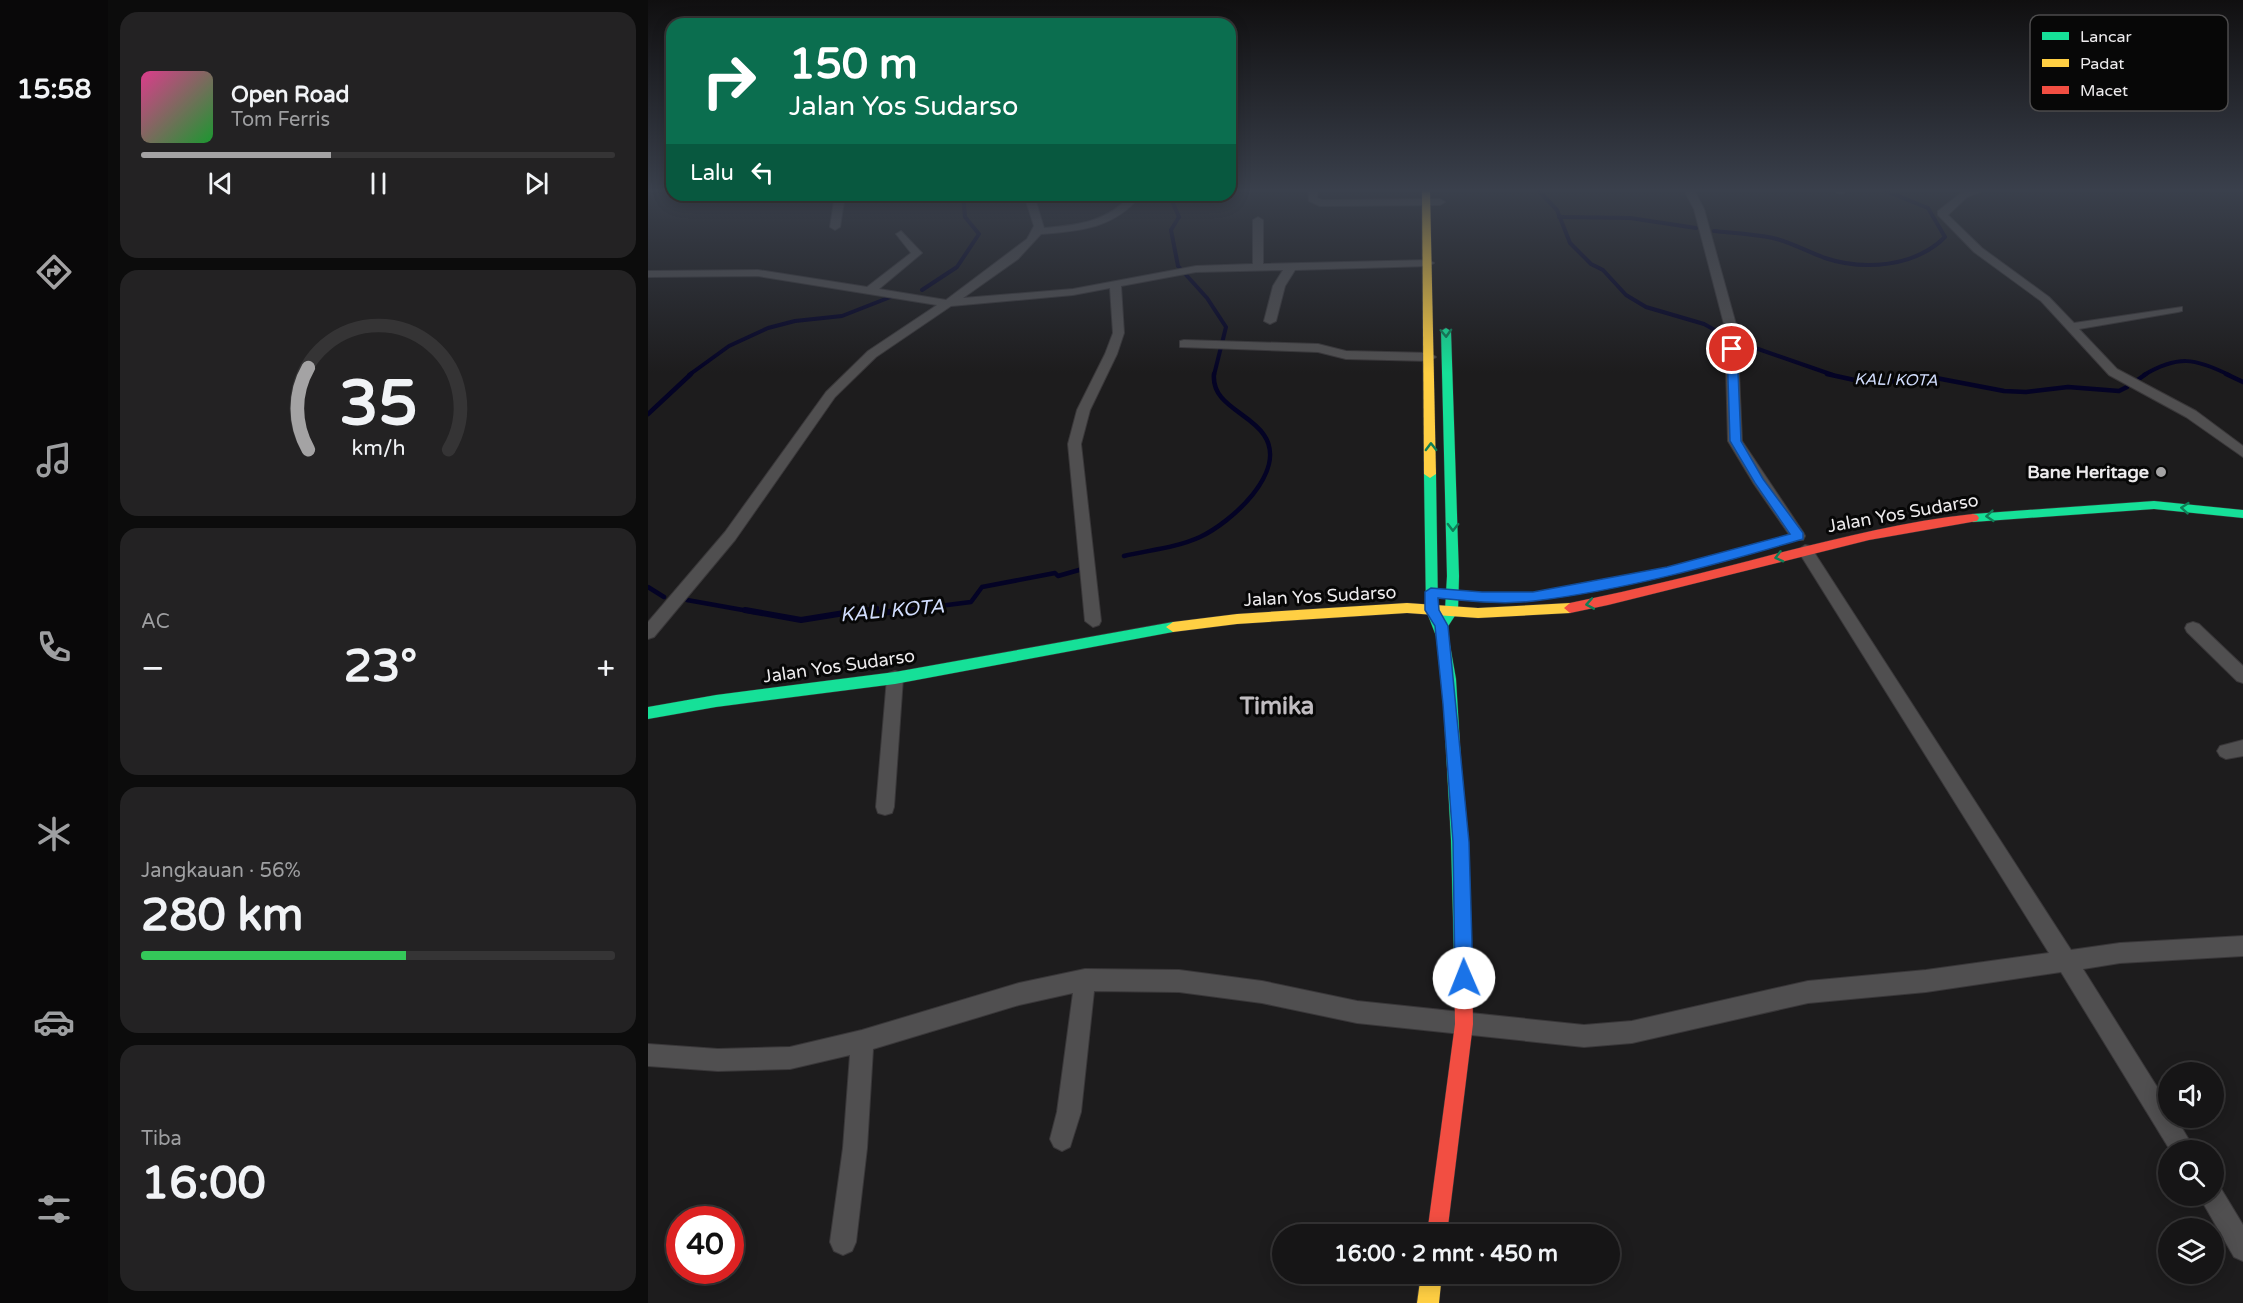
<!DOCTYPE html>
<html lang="id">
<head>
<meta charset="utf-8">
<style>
  :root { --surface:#161516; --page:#232223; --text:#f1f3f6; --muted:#9e9fa1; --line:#353435; --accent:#a4a3a4 }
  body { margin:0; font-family:"Varela Round",sans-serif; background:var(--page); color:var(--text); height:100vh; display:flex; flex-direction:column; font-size:22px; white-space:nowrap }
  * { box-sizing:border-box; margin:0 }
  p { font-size:20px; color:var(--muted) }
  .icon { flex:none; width:33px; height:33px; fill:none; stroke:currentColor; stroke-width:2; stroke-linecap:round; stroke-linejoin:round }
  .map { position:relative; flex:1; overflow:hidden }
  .panel { display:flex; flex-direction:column; gap:12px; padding:12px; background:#0c0c0c; width:540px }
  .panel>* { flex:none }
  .banner { position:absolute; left:18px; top:18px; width:570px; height:183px; border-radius:18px; box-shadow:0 3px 15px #0003,0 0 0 2px var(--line); background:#0b6e4f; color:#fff; overflow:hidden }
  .controls { position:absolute; left:1510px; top:1062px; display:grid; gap:12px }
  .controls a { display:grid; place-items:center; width:66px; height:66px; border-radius:50%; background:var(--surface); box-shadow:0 3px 15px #0003,0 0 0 2px var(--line); font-size:30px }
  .speed { position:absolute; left:18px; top:1206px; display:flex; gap:12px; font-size:30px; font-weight:700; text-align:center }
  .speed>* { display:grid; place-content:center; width:78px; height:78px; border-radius:50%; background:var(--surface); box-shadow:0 3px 15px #0003,0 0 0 2px var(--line); line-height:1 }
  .speed .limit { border:9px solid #d22; background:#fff; color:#111 }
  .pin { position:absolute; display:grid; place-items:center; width:51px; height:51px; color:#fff; margin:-26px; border:3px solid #fff; border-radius:50%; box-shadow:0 2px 6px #0007 }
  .me { position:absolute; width:66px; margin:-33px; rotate:359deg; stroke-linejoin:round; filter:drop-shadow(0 0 4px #0008) }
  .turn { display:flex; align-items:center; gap:21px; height:126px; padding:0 24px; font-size:27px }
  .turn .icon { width:78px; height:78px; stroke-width:2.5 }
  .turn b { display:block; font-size:42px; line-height:51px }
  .then { display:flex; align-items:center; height:57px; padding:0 24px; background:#0003; gap:12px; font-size:22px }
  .big { font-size:45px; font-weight:800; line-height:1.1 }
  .panel .card { flex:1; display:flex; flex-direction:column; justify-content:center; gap:9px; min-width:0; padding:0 21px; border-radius:18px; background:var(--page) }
  .panel .dial { align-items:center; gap:0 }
  .dial svg { height:156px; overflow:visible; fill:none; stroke:var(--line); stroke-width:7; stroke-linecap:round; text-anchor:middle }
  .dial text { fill:var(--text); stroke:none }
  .song { display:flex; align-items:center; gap:18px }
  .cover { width:72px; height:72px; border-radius:9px; background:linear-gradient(135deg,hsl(330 70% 55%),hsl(130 70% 35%)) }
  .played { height:6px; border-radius:3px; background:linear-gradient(90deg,var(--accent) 40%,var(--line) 40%) }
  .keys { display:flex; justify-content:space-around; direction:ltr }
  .heat { display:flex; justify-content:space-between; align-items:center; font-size:33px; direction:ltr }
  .charge { height:9px; border-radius:4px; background:linear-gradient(90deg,#34c759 56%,var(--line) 0) }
  .trip { position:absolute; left:624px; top:1224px; width:348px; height:60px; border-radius:30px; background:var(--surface); box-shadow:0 3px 15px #0003,0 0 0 2px var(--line); font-weight:800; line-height:60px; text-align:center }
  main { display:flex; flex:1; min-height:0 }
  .menu { display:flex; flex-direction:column; width:108px; justify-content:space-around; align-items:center; background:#090809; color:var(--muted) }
  .menu .icon { width:42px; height:42px }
  .menu .selected { color:var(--accent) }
  .menu b { font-size:27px; color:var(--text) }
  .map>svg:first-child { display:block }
</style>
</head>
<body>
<main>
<nav class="menu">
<b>15:58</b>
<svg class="icon selected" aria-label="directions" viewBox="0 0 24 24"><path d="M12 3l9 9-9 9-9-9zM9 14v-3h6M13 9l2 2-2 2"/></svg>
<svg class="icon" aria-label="music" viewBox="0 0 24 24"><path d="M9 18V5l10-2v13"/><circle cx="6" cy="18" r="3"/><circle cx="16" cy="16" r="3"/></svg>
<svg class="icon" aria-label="phone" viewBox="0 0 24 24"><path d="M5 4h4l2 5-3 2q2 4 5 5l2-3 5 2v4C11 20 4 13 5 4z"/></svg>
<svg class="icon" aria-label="climate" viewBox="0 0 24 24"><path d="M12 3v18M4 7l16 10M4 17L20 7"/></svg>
<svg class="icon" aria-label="car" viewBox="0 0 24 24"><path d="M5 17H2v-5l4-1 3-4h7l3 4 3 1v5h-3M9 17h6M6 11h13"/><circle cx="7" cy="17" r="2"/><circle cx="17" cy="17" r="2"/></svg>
<svg class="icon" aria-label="filters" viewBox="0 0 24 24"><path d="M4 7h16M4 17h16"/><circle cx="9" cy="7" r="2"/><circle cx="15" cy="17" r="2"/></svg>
</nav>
<section class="panel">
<div class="card">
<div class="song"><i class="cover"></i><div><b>Open Road</b><p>Tom Ferris</p></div></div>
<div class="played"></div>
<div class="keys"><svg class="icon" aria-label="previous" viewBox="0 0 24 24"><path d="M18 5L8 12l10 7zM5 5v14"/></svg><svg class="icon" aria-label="pause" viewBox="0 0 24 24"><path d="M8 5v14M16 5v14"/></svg><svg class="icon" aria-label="next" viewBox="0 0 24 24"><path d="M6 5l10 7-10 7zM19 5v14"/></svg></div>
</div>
<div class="card dial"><svg viewBox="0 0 100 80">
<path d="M14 69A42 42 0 1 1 86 69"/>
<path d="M14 69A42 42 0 0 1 14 27" stroke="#a4a3a4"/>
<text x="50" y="56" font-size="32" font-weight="700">35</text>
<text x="50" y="72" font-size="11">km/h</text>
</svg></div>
<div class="card"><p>AC</p>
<div class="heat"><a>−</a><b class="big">23°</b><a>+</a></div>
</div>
<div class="card"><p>Jangkauan · 56%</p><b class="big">280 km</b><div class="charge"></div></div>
<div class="card"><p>Tiba</p><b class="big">16:00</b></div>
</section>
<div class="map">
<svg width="1595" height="1303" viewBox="0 0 1595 1303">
  <rect width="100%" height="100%" fill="#1d1c1d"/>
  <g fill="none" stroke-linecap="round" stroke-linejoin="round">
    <!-- stream-far2 -->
    <g stroke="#040325" stroke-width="4">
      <path d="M 890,190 L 909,210 L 922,243 L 943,264 L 955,270 L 978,295 L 998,307 L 1056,324 L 1074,334"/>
      <path d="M 528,195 L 523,199 L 531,217 L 523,230 L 530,266 L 559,298 L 578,327 L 566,375"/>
      <path d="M 911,217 L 982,218 L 1048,228"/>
      <path d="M 1066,231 C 1085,233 1106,234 1125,238 C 1143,242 1160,252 1177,258 C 1216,271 1267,267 1297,237 L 1280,208 L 1235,190"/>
      <path d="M 274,290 L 309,267 L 331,234 L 317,217 L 315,195"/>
      <path d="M 1093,343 L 1185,375"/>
      <path d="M 41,375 L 81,346 L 120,328 L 147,321 L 194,316 L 245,296"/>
      <path d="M 1496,375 C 1530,355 1547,358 1581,375"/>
    </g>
    <!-- stream-far1 -->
    <g stroke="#040325" stroke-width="4.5">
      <path d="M 1179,374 L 1211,381 L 1235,382 L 1288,378 L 1356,391 L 1378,392 L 1420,387 L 1471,391 L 1479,387"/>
      <path d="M 1578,374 L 1595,382"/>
      <path d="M 1488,381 L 1498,374"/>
      <path d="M 0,414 L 43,374"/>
      <path d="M 476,556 C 501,550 528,548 552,537 C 582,523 641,472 616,435 C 602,413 563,405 566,374"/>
      <path d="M 0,587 L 16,597"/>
      <path d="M 39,600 L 106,612"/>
      <path d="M 205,612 L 229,608 L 227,612"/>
      <path d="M 244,612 L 323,602 L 334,587 L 407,573 L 410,576 L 438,568"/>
    </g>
    <!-- stream -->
    <g stroke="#040325" stroke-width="6">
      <path d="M 97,610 L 153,620 L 215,610"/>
      <path d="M 228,610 L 226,614 L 256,610"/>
    </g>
    <defs>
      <g id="street">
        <path d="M 660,190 L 670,190 L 669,198 L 674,200 L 792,199 L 797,202 L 792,205 L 672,206 L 661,201 Z"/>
        <path d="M 1036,190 L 1046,190 L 1056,209 L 1089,328 L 1094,441 L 1155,532 L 1157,536 L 1155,540 L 1145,540 L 1106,484 L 1080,441 L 1077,328 L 1046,209 Z"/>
        <path d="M 1180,190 L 1198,190 L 1199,191 L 1194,194 Z"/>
        <path d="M 1321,190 L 1337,190 L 1319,197 L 1300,215 L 1334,248 L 1401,297 L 1426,323 L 1534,307 L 1534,311 L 1530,312 L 1431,329 L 1469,369 L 1548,411 L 1595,446 L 1595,457 L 1538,417 L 1461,375 L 1393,301 L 1326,252 L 1290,215 L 1290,211 L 1313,193 Z"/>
        <path d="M 187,195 L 197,195 L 192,227 L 187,230 L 182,227 Z"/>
        <path d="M 376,195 L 386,195 L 396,228 C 431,225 459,222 483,195 L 493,195 C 467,228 433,231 393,234 L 370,259 L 315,298 L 425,289 L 548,266 L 605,264 L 605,220 L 610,217 L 615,220 L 615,264 L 781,260 L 786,263 L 781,266 L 647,270 L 637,286 L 628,321 L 622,324 L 616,321 L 625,286 L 635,270 L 548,272 L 473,286 L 476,333 L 469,354 L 442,410 L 433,444 L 453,621 L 451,625 L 445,627 L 437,621 L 420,444 L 429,410 L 457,354 L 465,333 L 462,288 L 425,295 L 303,306 L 228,357 L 187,397 L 87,540 L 6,637 L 0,639 L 0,622 L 77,532 L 178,392 L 220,351 L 289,305 L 110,276 L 0,277 L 0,271 L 110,270 L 219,287 L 263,253 L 248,234 L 253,231 L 274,253 L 231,289 L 298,300 L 379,239 L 386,226 Z"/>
        <path d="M 536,340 L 670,344 L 698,351 L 782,353 L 788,357 L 782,361 L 698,359 L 670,352 L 532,347 L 532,341 Z"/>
        <path d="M 1157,545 L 1162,546 L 1423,950 L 1472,943 L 1595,936 L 1595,956 L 1472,963 L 1435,969 L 1521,1106 L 1521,1118 L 1528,1118 L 1547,1150 L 1522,1150 L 1413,972 L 1278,992 L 1160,1003 L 984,1043 L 936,1047 L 709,1023 L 614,1003 L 531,992 L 446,991 L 433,1112 L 422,1147 L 414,1151 L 406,1147 L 402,1139 L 409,1112 L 425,993 L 371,1005 L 225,1049 L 219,1148 L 208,1242 L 204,1251 L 195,1255 L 186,1251 L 182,1242 L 195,1148 L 202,1055 L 142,1069 L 70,1071 L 0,1066 L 0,1044 L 70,1049 L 142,1047 L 214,1030 L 371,983 L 437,969 L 531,970 L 614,981 L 709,1001 L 936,1025 L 984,1021 L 1160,981 L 1278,970 L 1401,953 L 1152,554 L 1150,550 Z"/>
        <path d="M 1545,622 L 1551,624 L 1595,666 L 1595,683 L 1589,681 L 1539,632 L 1537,628 L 1539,624 Z"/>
        <path d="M 247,671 L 253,673 L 255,678 L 246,807 L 244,813 L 237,815 L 230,813 L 228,807 L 239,678 L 241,673 Z"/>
        <path d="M 1595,740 L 1595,756 L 1578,759 L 1572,756 L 1569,751 L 1572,746 Z"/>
        <path d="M 1566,1185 L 1572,1187 L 1595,1225 L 1595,1261 L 1586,1257 L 1551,1196 L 1566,1196 Z"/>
      </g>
      <g id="fast">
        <path d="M 798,328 L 803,331 L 811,576 L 810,611 L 799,628 L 808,679 L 823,927 L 824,957 L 821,963 L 815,966 L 809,963 L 806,957 L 803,840 L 794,679 L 788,636 L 778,610 L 776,474 L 782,470 L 788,474 L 790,610 L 793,615 L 797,610 L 799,576 L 793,331 Z"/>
        <path d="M 1506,501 L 1595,510 L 1595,518 L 1506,509 L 1325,522 L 1319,518 L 1325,514 Z"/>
        <path d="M 525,622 L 532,627 L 525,632 L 247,684 L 68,707 L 0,719 L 0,707 L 68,695 L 247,672 Z"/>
      </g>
      <g id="slow">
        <path d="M 774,190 L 782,190 L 788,474 L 782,478 L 776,474 Z"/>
        <path d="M 759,603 L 830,608 L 922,603 L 928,608 L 922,613 L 830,618 L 759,613 L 589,624 L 525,632 L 518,627 L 525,622 L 589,614 Z"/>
        <path d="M 773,1274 L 794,1274 L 791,1303 L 769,1303 Z"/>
      </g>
      <g id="jam">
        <path d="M 1325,514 L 1329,515 L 1331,518 L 1329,521 L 1221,540 L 960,605 L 922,613 L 916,608 L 922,603 C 991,589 1059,572 1127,554 C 1192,538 1258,521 1325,514 Z"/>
        <path d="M 815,948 L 821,951 L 824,957 L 825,1024 L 799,1234 L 779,1234 L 807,1024 L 806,957 L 809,951 Z"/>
      </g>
    </defs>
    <!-- street casing -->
    <use href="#street" stroke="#393739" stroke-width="2"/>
    <!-- fast casing -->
    <use href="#fast" stroke="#393739" stroke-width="1"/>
    <!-- slow casing -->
    <use href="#slow" stroke="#393739" stroke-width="1"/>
    <!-- jam casing -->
    <use href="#jam" stroke="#393739" stroke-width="1"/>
    <!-- street -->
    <use href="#street" fill="#504f50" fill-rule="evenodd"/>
    <!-- fast -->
    <use href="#fast" fill="#16e098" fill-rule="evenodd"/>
    <!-- slow -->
    <use href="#slow" fill="#ffcf43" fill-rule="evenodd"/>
    <!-- jam -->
    <use href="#jam" fill="#f24e42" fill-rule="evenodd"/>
  </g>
  <!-- one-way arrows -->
  <defs><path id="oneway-chevron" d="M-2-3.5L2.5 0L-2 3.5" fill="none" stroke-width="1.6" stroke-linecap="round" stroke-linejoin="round" transform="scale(1.5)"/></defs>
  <g stroke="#0f7e57">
    <use href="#oneway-chevron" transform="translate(798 333) rotate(88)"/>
    <use href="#oneway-chevron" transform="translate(783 447) rotate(-91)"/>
    <use href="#oneway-chevron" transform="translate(1537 508) rotate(-175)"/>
    <use href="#oneway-chevron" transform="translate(1342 516) rotate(175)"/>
    <use href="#oneway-chevron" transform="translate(805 527) rotate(91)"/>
    <use href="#oneway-chevron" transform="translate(1131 557) rotate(165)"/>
    <use href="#oneway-chevron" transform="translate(942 604) rotate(170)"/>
  </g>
  <!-- sky -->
  <linearGradient id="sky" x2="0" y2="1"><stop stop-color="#100f10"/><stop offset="0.51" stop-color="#3a404c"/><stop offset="1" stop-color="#3a404c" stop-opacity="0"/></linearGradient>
  <rect width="1595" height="373" fill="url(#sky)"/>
  <!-- route -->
  <path fill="#1a73e8" stroke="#114b97" stroke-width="1.5" d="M 1084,346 L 1089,349 L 1093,441 L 1115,479 L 1155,533 L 1155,539 C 1067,565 977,590 886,601 C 855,605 822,601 790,598 L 791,610 L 800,626 L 821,842 L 825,978 L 822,985 L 816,987 L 809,985 L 807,978 L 805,842 L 795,704 L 787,626 L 777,610 L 777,592 L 783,588 L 834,592 L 885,592 L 1019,567 L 1142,534 L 1107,483 L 1082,441 L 1079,349 Z"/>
  <!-- markers -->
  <circle fill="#a4a3a4" stroke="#070707" stroke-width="2" cx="1513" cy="472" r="6"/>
  <g text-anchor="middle" stroke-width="6" stroke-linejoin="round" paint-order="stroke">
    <!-- far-water labels -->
    <g font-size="16" font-style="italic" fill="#d1ddfd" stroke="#070707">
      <text transform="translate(1248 379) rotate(1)" y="6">KALI KOTA</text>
    </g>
    <!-- poi labels -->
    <g font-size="18" font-weight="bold" fill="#edebed" stroke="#070707" text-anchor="end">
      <text x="1501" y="478">Bane Heritage</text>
    </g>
    <!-- street labels -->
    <g font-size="18" fill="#edebed" stroke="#070707">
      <text transform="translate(1255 513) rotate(-10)" y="6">Jalan Yos Sudarso</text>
      <text transform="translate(672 596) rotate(-3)" y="6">Jalan Yos Sudarso</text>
      <text transform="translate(191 666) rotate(-8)" y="6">Jalan Yos Sudarso</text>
    </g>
    <!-- water labels -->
    <g font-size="20" font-style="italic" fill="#d1ddfd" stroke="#070707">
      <text transform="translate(244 610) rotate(-5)" y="7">KALI KOTA</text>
    </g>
    <!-- district labels -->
    <g font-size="24" font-weight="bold" fill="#c0bcc0" stroke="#070707">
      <text x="629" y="714">Timika</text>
    </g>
  </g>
  <!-- legend -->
  <rect x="1382" y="15" width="198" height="96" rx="9" fill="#070707" stroke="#4c4b4c" stroke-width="1.5"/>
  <rect x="1394" y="32" width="27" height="8" fill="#16e098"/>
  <rect x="1394" y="59" width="27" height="8" fill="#ffcf43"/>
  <rect x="1394" y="86" width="27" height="8" fill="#f24e42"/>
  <g font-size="16" fill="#edebed">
    <text x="1432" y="42">Lancar</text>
    <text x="1432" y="69">Padat</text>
    <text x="1432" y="96">Macet</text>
  </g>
</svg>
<div class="controls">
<a><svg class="icon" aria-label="sound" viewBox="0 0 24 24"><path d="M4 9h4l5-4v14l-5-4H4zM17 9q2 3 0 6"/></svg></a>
<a><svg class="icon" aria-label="search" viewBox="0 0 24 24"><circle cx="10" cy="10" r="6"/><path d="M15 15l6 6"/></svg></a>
<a><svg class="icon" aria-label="layers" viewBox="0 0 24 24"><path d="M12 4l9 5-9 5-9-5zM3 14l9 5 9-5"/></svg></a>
</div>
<div class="speed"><div class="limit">40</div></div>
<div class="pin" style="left:1084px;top:349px;background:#d93025"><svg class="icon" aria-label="arrive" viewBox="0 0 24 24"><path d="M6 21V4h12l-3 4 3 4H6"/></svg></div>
<svg class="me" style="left:816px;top:978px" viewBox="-20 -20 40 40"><circle r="19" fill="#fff"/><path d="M0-13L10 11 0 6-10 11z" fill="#1a73e8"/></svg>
<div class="trip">16:00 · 2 mnt · 450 m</div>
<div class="banner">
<div class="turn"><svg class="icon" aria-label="right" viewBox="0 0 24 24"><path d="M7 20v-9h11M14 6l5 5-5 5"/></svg><div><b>150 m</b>Jalan Yos Sudarso</div></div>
<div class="then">Lalu<svg class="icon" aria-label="left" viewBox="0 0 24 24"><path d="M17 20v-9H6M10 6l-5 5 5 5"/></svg></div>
</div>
</div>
</main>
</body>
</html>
